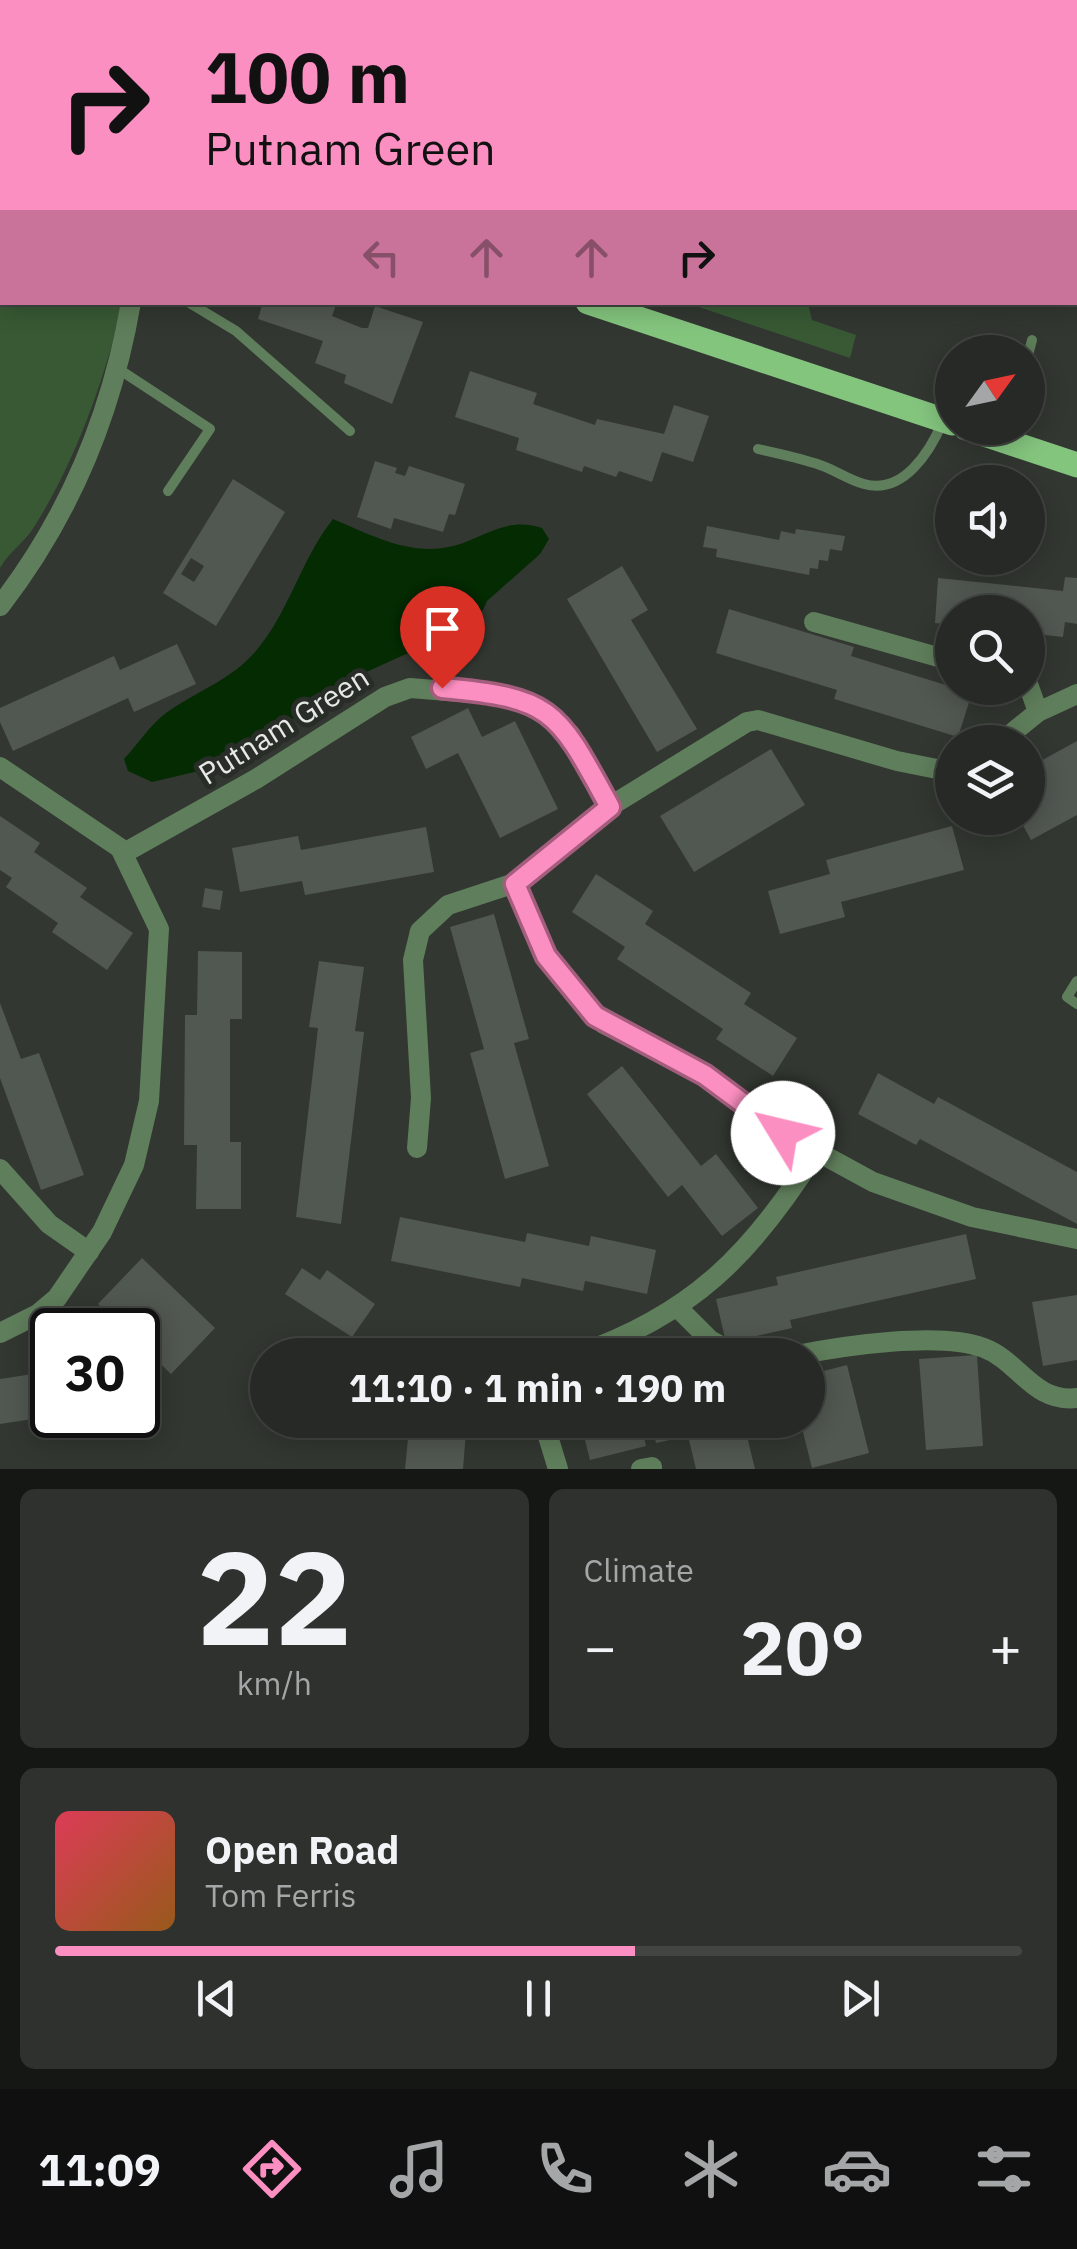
<!DOCTYPE html>
<html lang="en">
<head>
<meta charset="utf-8">
<style>
  :root { --surface:#262925; --page:#2e312d; --text:#f1f3f6; --muted:#a4a6a7; --line:#424542; --accent:#fc8fc1 }
  body { margin:0; font-family:"IBM Plex Sans",sans-serif; background:var(--page); color:var(--text); height:100vh; display:flex; flex-direction:column; font-size:38px; white-space:nowrap }
  * { box-sizing:border-box; margin:0 }
  p { font-size:32px; color:var(--muted) }
  .icon { flex:none; width:55px; height:55px; fill:none; stroke:currentColor; stroke-width:2; stroke-linecap:round; stroke-linejoin:round }
  .map { position:relative; height:1469px; overflow:hidden }
  .sheet { display:flex; flex-direction:column; gap:20px; padding:20px; background:#151714; flex:1 }
  .sheet>* { flex:none }
  .hud { position:absolute; left:0px; top:0px; width:1078px; height:305px; box-shadow:0 5px 25px #0003,0 0 0 2px var(--line); background:#fc8fc1; color:#111; overflow:hidden }
  .needle { width:65px; rotate:57deg }
  .fabs { position:absolute; left:935px; top:335px; display:grid; gap:20px }
  .fabs a { display:grid; place-items:center; width:110px; height:110px; border-radius:50%; background:var(--surface); box-shadow:0 5px 25px #0003,0 0 0 2px var(--line); font-size:50px }
  .speed { position:absolute; left:30px; top:1308px; display:flex; gap:20px; font-size:50px; font-weight:700; text-align:center }
  .speed>* { display:grid; place-content:center; width:130px; height:130px; border-radius:50%; background:var(--surface); box-shadow:0 5px 25px #0003,0 0 0 2px var(--line); line-height:1 }
  .speed .limit { border:5px solid #111; border-radius:15px; background:#fff; color:#111 }
  .pin { position:absolute; display:grid; place-items:center; width:85px; height:85px; color:#fff; margin:-102px -42px; border-radius:50% 50% 50% 0; rotate:-45deg; box-shadow:0 0 10px #0007 }
  .pin .icon { rotate:45deg }
  .me { position:absolute; width:110px; margin:-55px; rotate:306deg; stroke-linejoin:round; filter:drop-shadow(0 0 8px #0008) }
  .turn { display:flex; align-items:center; gap:35px; height:210px; padding:0 40px; font-size:45px }
  .turn .icon { width:130px; height:130px; stroke-width:2.5 }
  .turn b { display:block; font-size:70px; line-height:85px }
  .lanes { display:flex; align-items:center; height:95px; padding:0 40px; background:#0003; justify-content:center; gap:50px; direction:ltr }
  .lanes .off { opacity:.35 }
  .big { font-size:75px; font-weight:800; line-height:1.1 }
  .sheet .card { flex:1; display:flex; flex-direction:column; justify-content:center; gap:15px; min-width:0; padding:0 35px; border-radius:15px; background:var(--page) }
  .sheet .dial { align-items:center; gap:0 }
  .dial b { font-size:130px; line-height:1 }
  .song { display:flex; align-items:center; gap:30px }
  .cover { width:120px; height:120px; border-radius:15px; background:linear-gradient(135deg,hsl(350 70% 55%),hsl(30 70% 35%)) }
  .played { height:10px; border-radius:5px; background:linear-gradient(90deg,var(--accent) 60%,var(--line) 60%) }
  .keys { display:flex; justify-content:space-around; direction:ltr }
  .heat { display:flex; justify-content:space-between; align-items:center; font-size:55px; direction:ltr }
  .sheet .tiles { flex:1; display:grid; gap:20px; grid-template-columns:1fr 1fr }
  .card:last-child { grid-column:span 2 }
  .trip { position:absolute; left:250px; top:1338px; width:575px; height:100px; border-radius:50px; background:var(--surface); box-shadow:0 5px 25px #0003,0 0 0 2px var(--line); font-weight:800; line-height:100px; text-align:center }
  .menu { display:flex; height:160px; justify-content:space-around; align-items:center; background:#0f100f; color:var(--muted) }
  .menu .icon { width:70px; height:70px }
  .menu .on { color:var(--accent) }
  .menu b { font-size:45px; color:var(--text) }
  .map>svg:first-child { display:block }
</style>
</head>
<body>
<div class="map">
<svg width="1077" height="1469" viewBox="0 0 1077 1469">
  <rect width="100%" height="100%" fill="#323731"/>
  <!-- green -->
  <g fill="#385934">
    <path d="M 0,149 L 2,302 L 123,303 C 104,380 77,459 34,527 C 24,543 9,552 0,568 Z"/>
    <path d="M 687,303 L 808,303 L 812,320 L 856,335 L 850,358 Z"/>
  </g>
  <!-- water -->
  <path fill="#042b02" d="M 333,519 C 371,535 411,557 453,546 C 487,537 506,516 542,528 L 549,539 L 540,554 L 487,601 L 470,638 L 456,647 L 406,654 L 362,674 L 220,766 L 152,782 L 128,771 L 124,759 C 138,744 150,725 166,713 C 195,692 231,680 255,652 C 289,613 301,559 333,519 Z"/>
  <!-- building -->
  <g fill="#515751" fill-rule="evenodd">
    <path d="M 263,302 L 337,302 L 332,316 L 362,328 L 368,328 L 375,306 L 423,322 L 392,404 L 344,383 L 346,375 L 315,363 L 323,341 L 258,319 Z"/>
    <path d="M 470,371 L 537,393 L 533,404 L 595,425 L 597,419 L 664,434 L 674,405 L 709,416 L 693,462 L 662,452 L 652,482 L 619,471 L 616,477 L 584,466 L 582,472 L 516,450 L 519,438 L 455,417 Z"/>
    <path d="M 375,461 L 397,468 L 395,473 L 405,476 L 409,466 L 465,484 L 455,515 L 449,514 L 443,532 L 394,518 L 391,529 L 357,517 Z"/>
    <path d="M 233,479 L 285,512 L 216,626 L 163,593 ZM 191,558 L 204,566 L 194,582 L 181,574 Z"/>
    <path d="M 707,526 L 779,540 L 781,531 L 795,534 L 796,529 L 845,536 L 842,551 L 830,549 L 828,561 L 819,560 L 818,569 L 810,568 L 809,575 L 716,557 L 717,549 L 703,547 Z"/>
    <path d="M 622,566 L 648,610 L 631,620 L 697,729 L 657,752 L 567,599 Z"/>
    <path d="M 1065,577 L 1077,578 L 1077,624 L 1065,622 L 1063,637 L 1028,633 L 1028,612 L 952,612 L 952,625 L 935,623 L 938,578 L 1063,591 Z"/>
    <path d="M 729,609 L 854,647 L 851,656 L 972,693 L 958,737 L 834,699 L 837,690 L 716,653 Z"/>
    <path d="M 177,644 L 196,684 L 134,712 L 128,698 L 13,751 L 0,722 L 0,708 L 114,656 L 120,670 Z"/>
    <path d="M 468,708 L 482,737 L 515,721 L 558,809 L 500,838 L 458,753 L 426,769 L 411,737 Z"/>
    <path d="M 1077,741 L 1077,815 L 1031,840 L 1019,818 L 1028,818 L 1028,768 Z"/>
    <path d="M 771,749 L 805,805 L 694,872 L 660,816 Z"/>
    <path d="M 0,816 L 40,843 L 34,852 L 87,888 L 80,897 L 133,933 L 107,970 L 52,932 L 58,923 L 6,887 L 12,878 L 0,870 Z"/>
    <path d="M 952,826 L 964,870 L 841,902 L 845,917 L 780,934 L 768,891 L 830,874 L 826,860 Z"/>
    <path d="M 426,827 L 434,872 L 305,895 L 302,881 L 240,892 L 232,848 L 298,836 L 301,850 Z"/>
    <path d="M 596,874 L 653,911 L 645,924 L 751,993 L 744,1004 L 797,1038 L 773,1076 L 716,1039 L 723,1029 L 617,959 L 625,947 L 572,912 Z"/>
    <path d="M 205,888 L 223,891 L 220,910 L 202,907 Z"/>
    <path d="M 494,914 L 529,1039 L 514,1043 L 549,1166 L 505,1179 L 470,1053 L 484,1049 L 450,927 Z"/>
    <path d="M 198,951 L 242,952 L 242,1019 L 230,1019 L 230,1142 L 241,1142 L 241,1209 L 196,1209 L 197,1145 L 184,1145 L 185,1015 L 197,1015 Z"/>
    <path d="M 319,961 L 364,967 L 355,1031 L 364,1032 L 341,1224 L 296,1217 L 318,1028 L 309,1027 Z"/>
    <path d="M 0,1003 L 21,1059 L 39,1053 L 84,1175 L 41,1190 L 0,1078 Z"/>
    <path d="M 622,1066 L 701,1166 L 716,1154 L 758,1208 L 722,1236 L 682,1185 L 668,1197 L 587,1094 Z"/>
    <path d="M 878,1073 L 934,1104 L 938,1097 L 1077,1172 L 1077,1224 L 920,1139 L 916,1145 L 858,1114 Z"/>
    <path d="M 400,1217 L 525,1242 L 527,1233 L 589,1246 L 591,1236 L 656,1250 L 647,1294 L 585,1281 L 583,1291 L 522,1278 L 520,1287 L 391,1261 Z"/>
    <path d="M 966,1234 L 976,1279 L 790,1320 L 792,1328 L 726,1343 L 716,1299 L 778,1285 L 776,1277 Z"/>
    <path d="M 142,1258 L 215,1328 L 171,1374 L 138,1342 L 138,1330 L 125,1330 L 98,1304 Z"/>
    <path d="M 302,1268 L 320,1280 L 327,1270 L 375,1304 L 352,1337 L 285,1294 Z"/>
    <path d="M 1077,1295 L 1077,1360 L 1043,1366 L 1032,1302 Z"/>
    <path d="M 411,1339 L 468,1344 L 467,1355 L 409,1355 Z"/>
    <path d="M 977,1355 L 983,1446 L 926,1450 L 919,1359 Z"/>
    <path d="M 847,1365 L 869,1453 L 812,1468 L 800,1420 L 808,1420 L 808,1375 Z"/>
    <path d="M 52,1371 L 52,1416 L 0,1424 L 0,1379 Z"/>
    <path d="M 394,1420 L 451,1420 L 450,1430 L 466,1431 L 463,1469 L 405,1469 L 409,1429 L 393,1428 Z"/>
    <path d="M 580,1420 L 743,1420 L 755,1469 L 696,1469 L 688,1436 L 656,1443 L 652,1426 L 642,1428 L 646,1446 L 590,1460 Z"/>
  </g>
  <g fill="none" stroke-linecap="round" stroke-linejoin="round">
    <!-- path -->
    <path stroke="#8a8e8a" stroke-width="5" stroke-dasharray="5 8" stroke-linecap="butt" d="M 0,301 L 2,300"/>
    <!-- service -->
    <g stroke="#5f7e5b" stroke-width="10">
      <path d="M 188,302 L 236,331 L 350,431"/>
      <path d="M 1028,355 L 1032,340"/>
      <path d="M 120,370 L 210,429 L 168,491"/>
      <path d="M 758,449 C 779,454 800,458 820,465 C 835,470 849,480 864,484 C 903,495 930,452 943,421"/>
      <path d="M 1077,981 L 1067,997 L 1077,1004"/>
    </g>
    <!-- minor -->
    <g stroke="#5f7e5b" stroke-width="20">
      <path d="M 633,2 L 639,0"/>
      <path d="M 0,606 C 69,517 112,413 131,302"/>
      <path d="M 814,622 L 952,661"/>
      <path d="M 1028,684 L 1038,712"/>
      <path d="M 1001,742 L 1038,712 L 1077,694"/>
      <path d="M 0,767 L 120,848 L 159,929 L 149,1101 L 134,1165 L 102,1232 L 57,1298 L 38,1314 L 0,1333"/>
      <path d="M 124,853 L 256,779 L 385,697 L 410,688 L 511,696 L 543,709 L 571,735 L 609,807 L 747,722 L 758,720 L 897,761 L 952,772"/>
      <path d="M 515,883 L 546,956 L 604,1024 L 705,1075 L 783,1133 L 873,1182 L 972,1217 L 1077,1239"/>
      <path d="M 417,1148 L 421,1098 L 413,960 L 420,931 L 448,905 L 515,883 L 609,807"/>
      <path d="M 0,1169 L 49,1224 L 89,1252"/>
      <path d="M 679,1309 L 710,1340 L 737,1355"/>
      <path d="M 576,1355 C 692,1315 752,1254 816,1152"/>
      <path d="M 797,1355 C 843,1346 940,1331 984,1348 C 1019,1361 1033,1403 1077,1398"/>
      <path d="M 543,1420 L 558,1469"/>
      <path d="M 641,1469 L 652,1467"/>
    </g>
    <!-- tertiary -->
    <g stroke="#5f7e5b" stroke-width="20">
      <path d="M 157,0 L 162,2"/>
      <path d="M 1075,173 L 1077,172"/>
    </g>
    <!-- primary -->
    <g stroke="#84c57e" stroke-width="25">
      <path d="M 0,113 L 2,113"/>
      <path d="M 588,302 L 952,423"/>
      <path d="M 966,428 L 1077,465"/>
    </g>
  </g>
  <g fill="none" stroke-linecap="round" stroke-linejoin="round">
    <defs>
      <path id="route" d="M 442,688 C 554,698 557,710 610,807 L 515,884 L 546,956 L 595,1016 L 705,1075 L 783,1133"/>
    </defs>
    <!-- route casing -->
    <use href="#route" stroke="#a45d7d" stroke-width="25"/>
    <!-- route -->
    <use href="#route" stroke="#fc8fc1" stroke-width="18"/>
  </g>
  <g text-anchor="middle" stroke-width="10" stroke-linejoin="round" paint-order="stroke">
    <!-- street labels -->
    <g font-size="30" fill="#e6e9e6" stroke="#282d27">
      <text transform="translate(284 726) rotate(-32)" y="10">Putnam Green</text>
    </g>
  </g>
</svg>
<div class="fabs">
<a><svg class="needle" viewBox="-14 -14 28 28"><path d="M0-13l5 13h-10z" fill="#e53935"/><path d="M0 13l5-13h-10z" fill="#a4a6a7"/></svg></a>
<a><svg class="icon" aria-label="sound" viewBox="0 0 24 24"><path d="M4 9h4l5-4v14l-5-4H4zM17 9q2 3 0 6"/></svg></a>
<a><svg class="icon" aria-label="search" viewBox="0 0 24 24"><circle cx="10" cy="10" r="6"/><path d="M15 15l6 6"/></svg></a>
<a><svg class="icon" aria-label="layers" viewBox="0 0 24 24"><path d="M12 4l9 5-9 5-9-5zM3 14l9 5 9-5"/></svg></a>
</div>
<div class="speed"><div class="limit">30</div></div>
<div class="pin" style="left:442px;top:688px;background:#d93025"><svg class="icon" aria-label="arrive" viewBox="0 0 24 24"><path d="M6 21V4h12l-3 4 3 4H6"/></svg></div>
<svg class="me" style="left:783px;top:1133px" viewBox="-20 -20 40 40"><circle r="19" fill="#fff"/><path d="M0-13L10 11 0 6-10 11z" fill="#fc8fc1"/></svg>
<div class="trip">11:10 · 1 min · 190 m</div>
<div class="hud">
<div class="turn"><svg class="icon" aria-label="right" viewBox="0 0 24 24"><path d="M7 20v-9h11M14 6l5 5-5 5"/></svg><div><b>100 m</b>Putnam Green</div></div>
<div class="lanes"><svg class="icon off" aria-label="left" viewBox="0 0 24 24"><path d="M17 20v-9H6M10 6l-5 5 5 5"/></svg><svg class="icon off" aria-label="ahead" viewBox="0 0 24 24"><path d="M12 20V5M6 11l6-6 6 6"/></svg><svg class="icon off" aria-label="ahead" viewBox="0 0 24 24"><path d="M12 20V5M6 11l6-6 6 6"/></svg><svg class="icon" aria-label="right" viewBox="0 0 24 24"><path d="M7 20v-9h11M14 6l5 5-5 5"/></svg></div>
</div>
</div>
<section class="sheet">
<div class="tiles">
<div class="card dial"><b>22</b><p>km/h</p></div>
<div class="card"><p>Climate</p>
<div class="heat"><a>−</a><b class="big">20°</b><a>+</a></div>
</div>
<div class="card">
<div class="song"><i class="cover"></i><div><b>Open Road</b><p>Tom Ferris</p></div></div>
<div class="played"></div>
<div class="keys"><svg class="icon" aria-label="previous" viewBox="0 0 24 24"><path d="M18 5L8 12l10 7zM5 5v14"/></svg><svg class="icon" aria-label="pause" viewBox="0 0 24 24"><path d="M8 5v14M16 5v14"/></svg><svg class="icon" aria-label="next" viewBox="0 0 24 24"><path d="M6 5l10 7-10 7zM19 5v14"/></svg></div>
</div>
</div>
</section>
<nav class="menu">
<b>11:09</b>
<svg class="icon on" aria-label="directions" viewBox="0 0 24 24"><path d="M12 3l9 9-9 9-9-9zM9 14v-3h6M13 9l2 2-2 2"/></svg>
<svg class="icon" aria-label="music" viewBox="0 0 24 24"><path d="M9 18V5l10-2v13"/><circle cx="6" cy="18" r="3"/><circle cx="16" cy="16" r="3"/></svg>
<svg class="icon" aria-label="phone" viewBox="0 0 24 24"><path d="M5 4h4l2 5-3 2q2 4 5 5l2-3 5 2v4C11 20 4 13 5 4z"/></svg>
<svg class="icon" aria-label="climate" viewBox="0 0 24 24"><path d="M12 3v18M4 7l16 10M4 17L20 7"/></svg>
<svg class="icon" aria-label="car" viewBox="0 0 24 24"><path d="M5 17H2v-5l4-1 3-4h7l3 4 3 1v5h-3M9 17h6M6 11h13"/><circle cx="7" cy="17" r="2"/><circle cx="17" cy="17" r="2"/></svg>
<svg class="icon" aria-label="filters" viewBox="0 0 24 24"><path d="M4 7h16M4 17h16"/><circle cx="9" cy="7" r="2"/><circle cx="15" cy="17" r="2"/></svg>
</nav>
</body>
</html>
